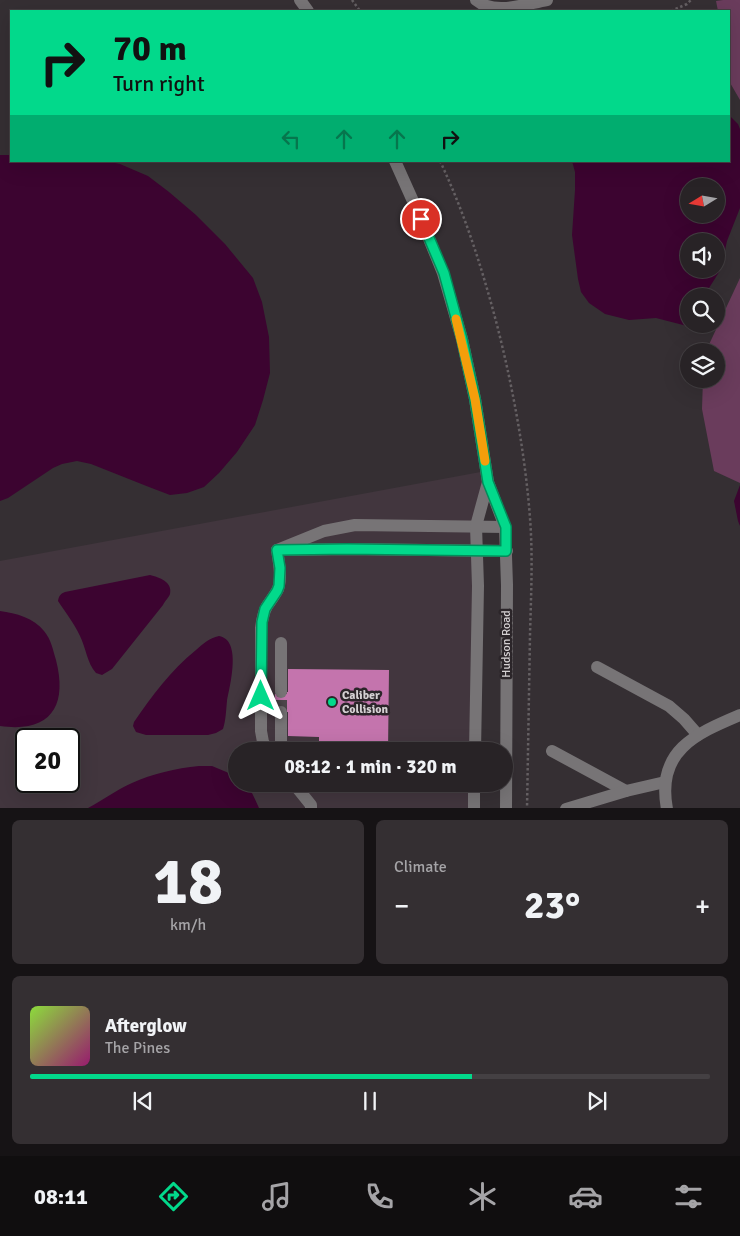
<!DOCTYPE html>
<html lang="en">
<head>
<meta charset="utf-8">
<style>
  :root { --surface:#282326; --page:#342f32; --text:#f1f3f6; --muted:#a5a4a7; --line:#444043; --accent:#02d98b }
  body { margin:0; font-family:Signika,sans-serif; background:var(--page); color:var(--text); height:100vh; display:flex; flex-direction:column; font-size:19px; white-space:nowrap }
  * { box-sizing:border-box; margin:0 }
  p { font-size:16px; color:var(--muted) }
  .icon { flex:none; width:28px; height:28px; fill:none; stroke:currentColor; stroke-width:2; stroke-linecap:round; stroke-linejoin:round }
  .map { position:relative; height:808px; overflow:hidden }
  .sheet { display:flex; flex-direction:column; gap:12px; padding:12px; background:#161315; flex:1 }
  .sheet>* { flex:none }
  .hud { position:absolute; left:10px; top:10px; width:720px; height:152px; border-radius:0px; box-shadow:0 5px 20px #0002,0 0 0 1px var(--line); background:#02d98b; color:#111; overflow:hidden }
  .needle { width:32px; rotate:259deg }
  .controls { position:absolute; left:680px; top:178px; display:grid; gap:10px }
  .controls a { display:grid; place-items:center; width:45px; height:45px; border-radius:50%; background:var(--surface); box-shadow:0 5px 20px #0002,0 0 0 1px var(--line); font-size:25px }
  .speed { position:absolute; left:15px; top:728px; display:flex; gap:10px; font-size:25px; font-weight:700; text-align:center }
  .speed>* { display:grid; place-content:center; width:65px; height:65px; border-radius:50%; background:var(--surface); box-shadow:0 5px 20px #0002,0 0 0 1px var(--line); line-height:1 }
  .speed .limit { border:2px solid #111; border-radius:8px; background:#fff; color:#111 }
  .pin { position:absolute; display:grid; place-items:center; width:42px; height:42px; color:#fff; margin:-21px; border:2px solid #fff; border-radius:50%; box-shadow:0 1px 5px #0007 }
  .me { position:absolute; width:55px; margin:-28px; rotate:0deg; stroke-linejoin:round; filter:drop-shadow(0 0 4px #0008) }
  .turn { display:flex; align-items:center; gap:18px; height:105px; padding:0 20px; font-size:22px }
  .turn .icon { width:65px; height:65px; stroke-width:2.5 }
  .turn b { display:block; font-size:35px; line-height:42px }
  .lanes { display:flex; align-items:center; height:48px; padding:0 20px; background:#0003; justify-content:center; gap:25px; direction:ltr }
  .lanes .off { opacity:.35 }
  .big { font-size:38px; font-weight:700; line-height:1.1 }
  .sheet .card { flex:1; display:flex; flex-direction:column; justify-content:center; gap:8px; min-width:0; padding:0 18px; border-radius:8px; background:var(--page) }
  .sheet .dial { align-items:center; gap:0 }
  .dial b { font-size:65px; line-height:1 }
  .song { display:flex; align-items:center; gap:15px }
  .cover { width:60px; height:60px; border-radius:8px; background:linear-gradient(135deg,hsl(90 70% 55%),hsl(320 70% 35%)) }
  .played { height:5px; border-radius:2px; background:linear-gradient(90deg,var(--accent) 65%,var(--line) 65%) }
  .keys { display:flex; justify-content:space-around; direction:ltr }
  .heat { display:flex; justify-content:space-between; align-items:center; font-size:28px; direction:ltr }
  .sheet .tiles { flex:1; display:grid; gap:12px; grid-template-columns:1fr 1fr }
  .card:last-child { grid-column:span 2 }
  .trip { position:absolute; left:228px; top:742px; width:285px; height:50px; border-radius:25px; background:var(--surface); box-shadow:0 5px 20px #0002,0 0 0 1px var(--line); font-weight:700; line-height:50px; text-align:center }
  .tab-bar { display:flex; height:80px; justify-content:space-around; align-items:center; background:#100e0f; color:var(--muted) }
  .tab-bar .icon { width:35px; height:35px }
  .tab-bar .on { color:var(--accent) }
  .tab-bar b { font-size:22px; color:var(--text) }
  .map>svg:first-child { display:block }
</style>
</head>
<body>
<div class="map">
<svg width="740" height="809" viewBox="0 0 740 809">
  <rect width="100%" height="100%" fill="#352f33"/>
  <!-- built -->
  <path fill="#42363e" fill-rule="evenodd" d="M 486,471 L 476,526 L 475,751 L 236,751 L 236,784 L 474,784 L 474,808 L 0,809 L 0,561 ZM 26,739 L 69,739 L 69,781 L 26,781 Z"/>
  <!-- green -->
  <g fill="#6a3c5c">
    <path d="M 723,0 L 740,0 L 740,100 L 729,81 L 729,11 L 718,11 L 716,1 Z"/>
    <path d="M 740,278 L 740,483 L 714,471 L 702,409 L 703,379 L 716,379 L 716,351 L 706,351 Z"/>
  </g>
  <!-- water -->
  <g fill="#3c0430" fill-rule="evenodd">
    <path d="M 729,115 L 738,124 L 740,129 L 740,208 L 727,241 L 721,269 L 704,296 L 689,296 L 689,323 L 687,326 L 656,318 L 629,320 L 605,314 L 589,303 L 581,292 L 578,279 L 572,235 L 575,190 L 575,172 L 572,161 L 729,161 ZM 689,186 L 716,186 L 716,214 L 689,214 ZM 689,241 L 716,241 L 716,269 L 689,269 Z"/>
    <path d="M 0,155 L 11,155 L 11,161 L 105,161 L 120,164 L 148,176 L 169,192 L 196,215 L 225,244 L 253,278 L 262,302 L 269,337 L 270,373 L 263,400 L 255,425 L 237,452 L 219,473 L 204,487 L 187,493 L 170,495 L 149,487 L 91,464 L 77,461 L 62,464 L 53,468 L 8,498 L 0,501 Z"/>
    <path d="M 740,485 L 740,526 L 738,521 L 734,501 Z"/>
    <path d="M 150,575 C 159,577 173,582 170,594 C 169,597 165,601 163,605 L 112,669 L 102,675 L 96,673 C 87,663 86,648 80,636 C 74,623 66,613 58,601 C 59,596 60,594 65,592 Z"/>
    <path d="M 0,611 C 16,613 34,618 44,631 C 51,639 53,650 56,660 C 68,707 50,733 0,726 Z"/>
    <path d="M 219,636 C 242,640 230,685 227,701 C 226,710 226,720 223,729 L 216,733 L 208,735 L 146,735 L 136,732 L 133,726 L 134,722 C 152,696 171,670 196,650 C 203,644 209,638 219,636 Z"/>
    <path d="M 199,766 L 212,766 L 236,776 L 236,784 L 245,784 C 252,790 255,800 259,808 L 88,808 C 103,800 116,790 132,783 C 152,774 176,768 199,766 Z"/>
  </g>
  <!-- building -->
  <path fill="#c474ad" d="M 288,669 L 389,670 L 388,751 L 319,751 L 319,737 L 288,736 L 288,712 L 275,712 L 275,692 L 288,692 Z"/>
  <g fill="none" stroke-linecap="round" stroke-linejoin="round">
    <!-- minor-tunnel -->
    <path stroke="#4d474b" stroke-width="12" stroke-dasharray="12 6" stroke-linecap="butt" d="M 281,712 L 281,692"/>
    <!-- path -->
    <g stroke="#656063" stroke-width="2.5" stroke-dasharray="2.5 2.5" stroke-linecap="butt">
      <path d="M 352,0 L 360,11"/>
      <path d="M 671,11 L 687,4 L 691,0"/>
      <path d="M 440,161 C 465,214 482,268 497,325 C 513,388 525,453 530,518 C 533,557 531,596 530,635 C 529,693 528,751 527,809"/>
    </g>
    <!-- minor -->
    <g stroke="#777476" stroke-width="12">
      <path d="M 300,0 L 308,11"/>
      <path d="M 476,0 C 495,16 525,4 547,0"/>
      <path d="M 395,161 L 421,219 L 443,273 L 462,339 L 475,399 L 488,482 L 505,527 L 507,585 L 506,809"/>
      <path d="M 277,550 L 324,531 L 355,525 L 505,527"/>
      <path d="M 284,550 L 347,549 L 507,551"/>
      <path d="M 281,643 L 281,692"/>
      <path d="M 597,667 L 669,706 L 684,719 L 698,735"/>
      <path d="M 268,751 L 263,742 L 261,731 L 261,628 C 262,620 263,613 267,606 C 271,600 275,595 278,589 C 282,577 279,563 277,550"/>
      <path d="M 277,751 L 281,745 L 281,712"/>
      <path d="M 475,751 L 478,586 L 476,526 L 488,482"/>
      <path d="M 552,751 L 626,791"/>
      <path d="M 294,784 L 311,805 L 311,809"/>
      <path d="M 474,809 L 474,784"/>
      <path d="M 566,809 L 626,791 L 665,782"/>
      <path d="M 667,809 C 656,751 695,734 740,715"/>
    </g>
  </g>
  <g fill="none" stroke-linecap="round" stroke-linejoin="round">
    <defs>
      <path id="route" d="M 261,696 L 262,622 L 265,609 L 277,591 L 279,586 L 280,568 L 277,550 L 347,549 L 506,551 L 506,527 L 488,482 L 475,399 L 462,339 L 444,273 L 421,219"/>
    </defs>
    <!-- route casing -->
    <use href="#route" stroke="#018d5a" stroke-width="12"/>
    <!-- route -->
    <use href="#route" stroke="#02d98b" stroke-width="9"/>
    <!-- slow -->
    <path stroke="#f59e0b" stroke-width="9" d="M 456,319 L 475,399 L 485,461"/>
  </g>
  <!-- markers -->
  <circle fill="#02d98b" stroke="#2b2529" stroke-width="2" cx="332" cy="702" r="5"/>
  <g text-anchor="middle" stroke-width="5" stroke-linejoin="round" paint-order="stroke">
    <!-- street labels -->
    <g font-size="12" fill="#d5d1d3" stroke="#2b2529">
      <text transform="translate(506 644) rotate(-90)" y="4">Hudson Road</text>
    </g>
    <!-- poi labels -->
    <g font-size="12" font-weight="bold" fill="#d5d1d3" stroke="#2b2529" text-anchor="start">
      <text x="342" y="699">Caliber<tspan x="342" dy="14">Collision</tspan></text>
    </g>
  </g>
</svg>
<div class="controls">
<a><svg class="needle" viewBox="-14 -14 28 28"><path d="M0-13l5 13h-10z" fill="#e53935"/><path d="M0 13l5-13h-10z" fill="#a5a4a7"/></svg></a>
<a><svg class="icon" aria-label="sound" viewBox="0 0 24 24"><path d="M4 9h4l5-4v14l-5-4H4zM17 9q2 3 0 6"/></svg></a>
<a><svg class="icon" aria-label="search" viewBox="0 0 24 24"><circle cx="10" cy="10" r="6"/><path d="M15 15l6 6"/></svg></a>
<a><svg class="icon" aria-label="layers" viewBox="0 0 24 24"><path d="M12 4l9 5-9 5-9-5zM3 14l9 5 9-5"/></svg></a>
</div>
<div class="speed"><div class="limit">20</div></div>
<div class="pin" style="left:421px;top:219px;background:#d93025"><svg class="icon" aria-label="arrive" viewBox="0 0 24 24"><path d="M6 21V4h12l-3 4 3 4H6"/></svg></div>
<svg class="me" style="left:261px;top:696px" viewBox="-20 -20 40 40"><path d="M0-17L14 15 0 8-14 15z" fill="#02d98b" stroke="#fff" stroke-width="4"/></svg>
<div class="trip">08:12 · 1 min · 320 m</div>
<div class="hud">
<div class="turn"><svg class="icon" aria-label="right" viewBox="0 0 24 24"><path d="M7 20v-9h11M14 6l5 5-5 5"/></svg><div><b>70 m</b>Turn right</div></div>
<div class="lanes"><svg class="icon off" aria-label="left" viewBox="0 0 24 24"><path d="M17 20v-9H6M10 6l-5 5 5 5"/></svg><svg class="icon off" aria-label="ahead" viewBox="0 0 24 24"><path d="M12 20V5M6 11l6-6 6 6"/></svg><svg class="icon off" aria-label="ahead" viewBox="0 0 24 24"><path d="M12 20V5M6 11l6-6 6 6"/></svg><svg class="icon" aria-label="right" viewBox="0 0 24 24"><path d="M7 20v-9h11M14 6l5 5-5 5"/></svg></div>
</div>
</div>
<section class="sheet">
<div class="tiles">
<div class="card dial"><b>18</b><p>km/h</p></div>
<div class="card"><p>Climate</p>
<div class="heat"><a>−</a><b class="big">23°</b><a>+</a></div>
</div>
<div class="card">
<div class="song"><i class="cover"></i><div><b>Afterglow</b><p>The Pines</p></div></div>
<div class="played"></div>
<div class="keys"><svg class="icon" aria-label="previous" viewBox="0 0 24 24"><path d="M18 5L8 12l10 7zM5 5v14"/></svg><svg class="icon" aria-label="pause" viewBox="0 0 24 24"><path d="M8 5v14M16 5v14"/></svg><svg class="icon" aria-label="next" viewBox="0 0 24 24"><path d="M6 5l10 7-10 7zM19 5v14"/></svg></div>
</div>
</div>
</section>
<nav class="tab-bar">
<b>08:11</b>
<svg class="icon on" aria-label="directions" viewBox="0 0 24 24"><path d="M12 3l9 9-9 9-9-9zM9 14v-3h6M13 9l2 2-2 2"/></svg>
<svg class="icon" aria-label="music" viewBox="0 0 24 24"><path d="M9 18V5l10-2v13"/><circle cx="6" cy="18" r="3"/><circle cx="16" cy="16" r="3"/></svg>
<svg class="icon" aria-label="phone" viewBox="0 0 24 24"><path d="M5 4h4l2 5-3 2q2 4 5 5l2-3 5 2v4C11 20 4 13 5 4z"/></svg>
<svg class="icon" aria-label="climate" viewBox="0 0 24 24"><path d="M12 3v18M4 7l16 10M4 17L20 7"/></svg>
<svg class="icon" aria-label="car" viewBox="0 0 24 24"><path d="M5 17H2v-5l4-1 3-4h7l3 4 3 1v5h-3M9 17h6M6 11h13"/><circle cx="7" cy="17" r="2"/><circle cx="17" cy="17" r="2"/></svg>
<svg class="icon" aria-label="filters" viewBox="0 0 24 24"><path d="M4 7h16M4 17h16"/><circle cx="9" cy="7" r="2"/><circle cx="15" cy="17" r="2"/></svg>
</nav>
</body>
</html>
